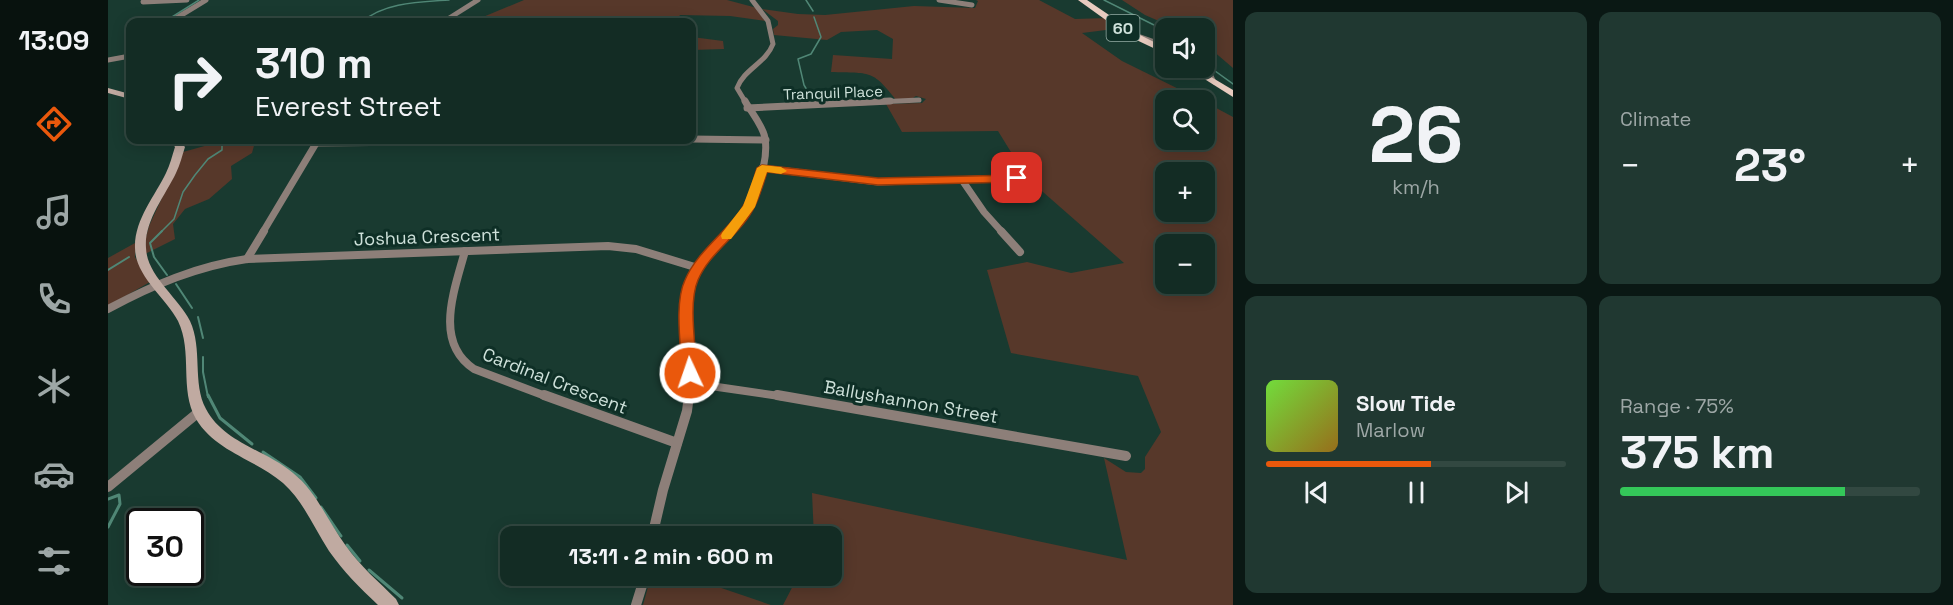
<!DOCTYPE html>
<html lang="en">
<head>
<meta charset="utf-8">
<style>
  :root { --surface:#132c24; --page:#203831; --text:#f1f3f6; --muted:#9da7a6; --line:#324841; --accent:#ea580c }
  body { margin:0; font-family:"Space Grotesk",sans-serif; background:var(--page); color:var(--text); height:100vh; display:flex; flex-direction:column; font-size:22px; white-space:nowrap }
  * { box-sizing:border-box; margin:0 }
  p { font-size:20px; color:var(--muted) }
  .icon { flex:none; width:33px; height:33px; fill:none; stroke:currentColor; stroke-width:2; stroke-linecap:round; stroke-linejoin:round }
  .map { position:relative; flex:1; overflow:hidden }
  .drawer { display:flex; flex-direction:column; gap:12px; padding:12px; background:#0a1814; width:720px }
  .drawer>* { flex:none }
  .banner { position:absolute; left:18px; top:18px; width:570px; height:126px; border-radius:12px; box-shadow:0 3px 15px #0003,0 0 0 2px var(--line); background:#132c24; color:var(--text); overflow:hidden }
  .buttons { position:absolute; left:1047px; top:18px; display:grid; gap:12px }
  .buttons a { display:grid; place-items:center; width:60px; height:60px; border-radius:12px; background:var(--surface); box-shadow:0 3px 15px #0003,0 0 0 2px var(--line); font-size:30px }
  .speed { position:absolute; left:18px; top:508px; display:flex; gap:12px; font-size:30px; font-weight:700; text-align:center }
  .speed>* { display:grid; place-content:center; width:78px; height:78px; border-radius:50%; background:var(--surface); box-shadow:0 3px 15px #0003,0 0 0 2px var(--line); line-height:1 }
  .speed .limit { border:3px solid #111; border-radius:9px; background:#fff; color:#111 }
  .pin { position:absolute; display:grid; place-items:center; width:51px; height:51px; color:#fff; margin:-26px; border-radius:12px; box-shadow:0 3px 9px #0006 }
  .me { position:absolute; width:66px; margin:-33px; rotate:357deg; stroke-linejoin:round; filter:drop-shadow(0 0 4px #0008) }
  .turn { display:flex; align-items:center; gap:21px; height:126px; padding:0 30px; font-size:27px }
  .turn .icon { width:78px; height:78px; stroke-width:2.5 }
  .turn b { display:block; font-size:42px; line-height:51px }
  .big { font-size:45px; font-weight:800; line-height:1.1 }
  .drawer .card { flex:1; display:flex; flex-direction:column; justify-content:center; gap:9px; min-width:0; padding:0 21px; border-radius:12px; background:var(--page) }
  .drawer .dial { align-items:center; gap:0 }
  .dial b { font-size:78px; line-height:1 }
  .song { display:flex; align-items:center; gap:18px }
  .cover { width:72px; height:72px; border-radius:9px; background:linear-gradient(135deg,hsl(100 70% 55%),hsl(40 70% 35%)) }
  .played { height:6px; border-radius:3px; background:linear-gradient(90deg,var(--accent) 55%,var(--line) 55%) }
  .keys { display:flex; justify-content:space-around; direction:ltr }
  .heat { display:flex; justify-content:space-between; align-items:center; font-size:33px; direction:ltr }
  .charge { height:9px; border-radius:4px; background:linear-gradient(90deg,#34c759 75%,var(--line) 0) }
  .drawer .tiles { flex:1; display:grid; gap:12px; grid-template-columns:repeat(2,1fr) }
  .trip { position:absolute; left:392px; top:526px; width:342px; height:60px; border-radius:12px; background:var(--surface); box-shadow:0 3px 15px #0003,0 0 0 2px var(--line); font-weight:800; line-height:60px; text-align:center }
  main { display:flex; flex:1; min-height:0 }
  .tabs { display:flex; flex-direction:column; width:108px; justify-content:space-around; align-items:center; background:#08120e; color:var(--muted) }
  .tabs .icon { width:42px; height:42px }
  .tabs .on { color:var(--accent) }
  .tabs b { font-size:27px; color:var(--text) }
  .map>svg:first-child { display:block }
</style>
</head>
<body>
<main>
<nav class="tabs">
<b>13:09</b>
<svg class="icon on" aria-label="directions" viewBox="0 0 24 24"><path d="M12 3l9 9-9 9-9-9zM9 14v-3h6M13 9l2 2-2 2"/></svg>
<svg class="icon" aria-label="music" viewBox="0 0 24 24"><path d="M9 18V5l10-2v13"/><circle cx="6" cy="18" r="3"/><circle cx="16" cy="16" r="3"/></svg>
<svg class="icon" aria-label="phone" viewBox="0 0 24 24"><path d="M5 4h4l2 5-3 2q2 4 5 5l2-3 5 2v4C11 20 4 13 5 4z"/></svg>
<svg class="icon" aria-label="climate" viewBox="0 0 24 24"><path d="M12 3v18M4 7l16 10M4 17L20 7"/></svg>
<svg class="icon" aria-label="car" viewBox="0 0 24 24"><path d="M5 17H2v-5l4-1 3-4h7l3 4 3 1v5h-3M9 17h6M6 11h13"/><circle cx="7" cy="17" r="2"/><circle cx="17" cy="17" r="2"/></svg>
<svg class="icon" aria-label="filters" viewBox="0 0 24 24"><path d="M4 7h16M4 17h16"/><circle cx="9" cy="7" r="2"/><circle cx="15" cy="17" r="2"/></svg>
</nav>
<div class="map">
<svg width="1125" height="605" viewBox="0 0 1125 605">
  <rect width="100%" height="100%" fill="#193a30"/>
  <!-- green -->
  <g fill="#57382a" fill-rule="evenodd">
    <path d="M 416,0 L 619,0 L 649,8 L 657,21 L 622,16 L 572,15 L 567,22 L 363,22 Z"/>
    <path d="M 868,0 L 931,0 L 967,19 L 999,18 L 1014,28 L 974,33 L 1014,61 L 1093,100 L 1058,100 L 1058,140 L 1096,140 L 1097,102 L 1125,117 L 1125,605 L 675,605 L 690,576 L 723,576 L 723,537 L 706,537 L 704,493 L 1019,560 L 996,458 L 1018,472 L 1033,473 L 1037,469 L 1037,457 L 1053,432 L 1030,376 L 903,353 L 879,270 L 919,262 L 963,273 L 1016,263 L 919,178 L 890,131 L 794,132 L 778,104 L 814,103 L 818,99 L 808,96 L 800,101 L 789,101 C 763,68 763,74 723,72 L 725,55 L 784,59 L 785,39 L 769,30 L 733,32 L 719,40 L 666,35 L 665,29 L 670,25 L 670,21 L 654,9 L 690,14 L 717,15 L 806,6 L 867,8 L 870,1 ZM 1058,172 L 1096,172 L 1096,212 L 1058,212 ZM 1058,244 L 1096,244 L 1096,284 L 1058,284 Z"/>
    <path d="M 1014,0 L 1125,0 L 1125,68 L 1097,44 L 1096,28 L 1067,28 L 1037,15 Z"/>
    <path d="M 584,37 L 615,41 L 616,49 L 584,50 Z"/>
    <path d="M 118,140 L 150,140 L 147,142 L 144,153 L 123,166 L 124,179 L 101,199 L 77,209 L 65,224 L 67,239 L 37,254 L 38,237 L 41,226 L 75,152 Z"/>
    <path d="M 27,243 L 27,257 L 42,282 L 0,306 L 0,258 Z"/>
    <path d="M 543,576 L 578,576 L 663,605 L 535,605 Z"/>
  </g>
  <g fill="none" stroke-linecap="round" stroke-linejoin="round">
    <!-- stream-far2 -->
    <g stroke="#508776" stroke-width="1.5">
      <path d="M 698,0 L 705,11"/>
      <path d="M 996,0 L 1058,31"/>
      <path d="M 56,22 L 91,0"/>
      <path d="M 254,22 C 276,2 313,2 341,0"/>
      <path d="M 19,46 L 22,42"/>
      <path d="M 1096,63 L 1125,84"/>
      <path d="M 703,97 L 696,85 L 690,59 L 703,54 L 713,37 L 706,17"/>
      <path d="M 53,232 L 66,219 L 75,192 L 87,175 L 100,159 L 114,150 L 114,140"/>
    </g>
    <!-- stream-far1 -->
    <g stroke="#508776" stroke-width="2">
      <path d="M 54,231 L 42,243 L 46,257 L 59,275"/>
      <path d="M 0,270 L 21,257"/>
      <path d="M 68,284 L 84,308"/>
      <path d="M 90,317 L 95,338"/>
      <path d="M 95,357 L 95,372 L 100,397"/>
    </g>
    <!-- stream -->
    <g stroke="#508776" stroke-width="3">
      <path d="M 100,395 L 112,418 L 144,444"/>
      <path d="M 155,452 L 192,477 L 208,498"/>
      <path d="M 0,499 L 11,495 L 12,504 L 0,527"/>
      <path d="M 213,507 L 233,536"/>
      <path d="M 239,545 L 252,561"/>
      <path d="M 261,570 L 294,598"/>
    </g>
    <!-- street-far3 -->
    <g stroke="#8d7f79" stroke-width="5">
      <path d="M 831,0 L 864,5"/>
      <path d="M 35,2 L 79,0"/>
      <path d="M 62,22 L 98,0"/>
      <path d="M 335,22 L 370,0"/>
      <path d="M 1027,35 L 1058,46"/>
      <path d="M 0,60 L 22,56"/>
      <path d="M 1092,68 L 1103,76 L 1106,82"/>
      <path d="M 638,103 L 629,88 C 636,69 658,63 665,44 L 660,21 L 644,0"/>
      <path d="M 749,103 L 811,100"/>
    </g>
    <!-- street-far2 -->
    <g stroke="#8d7f79" stroke-width="7">
      <path d="M 639,108 L 782,101"/>
      <path d="M 584,139 L 658,140"/>
      <path d="M 208,143 L 547,140"/>
      <path d="M 654,168 L 770,182 L 909,178"/>
      <path d="M 854,180 L 876,212 L 894,232"/>
      <path d="M 155,232 L 210,140"/>
      <path d="M 622,232 C 640,208 662,170 657,138 C 655,126 643,112 637,101"/>
    </g>
    <!-- street-far1 -->
    <g stroke="#8d7f79" stroke-width="8">
      <path d="M 893,231 L 912,252"/>
      <path d="M 357,251 C 347,289 325,342 366,369 L 440,397"/>
      <path d="M 139,259 L 156,231"/>
      <path d="M 0,309 C 45,285 89,266 139,259 L 500,246 L 528,249 L 590,268"/>
      <path d="M 582,383 L 678,397"/>
      <path d="M 581,397 L 580,289 L 590,268 L 623,231"/>
    </g>
    <!-- street -->
    <g stroke="#8d7f79" stroke-width="10">
      <path d="M 436,395 L 569,443"/>
      <path d="M 669,395 L 1018,456"/>
      <path d="M 0,487 L 92,411"/>
      <path d="M 544,537 L 555,490 L 579,411 L 581,395"/>
      <path d="M 528,605 L 537,576"/>
    </g>
    <!-- secondary -->
    <g fill="#c0aaa1" fill-rule="evenodd">
      <path d="M 0,88 L 22,94 L 22,99 L 0,93 Z"/>
      <path d="M 62,140 L 71,140 L 77,147 C 74,156 72,165 68,173 C 57,196 36,221 38,248 C 39,276 70,297 82,321 C 95,349 84,383 98,409 C 116,443 158,450 185,473 C 209,492 220,522 238,546 C 252,566 271,582 288,599 L 291,605 L 270,605 C 252,588 235,571 221,551 C 206,528 196,502 175,483 C 147,459 108,452 88,419 C 71,389 85,352 70,321 C 58,298 27,276 27,248 C 26,220 47,196 58,173 C 62,165 64,156 67,147 Z"/>
    </g>
    <!-- primary -->
    <g fill="#e8cbbf" fill-rule="evenodd">
      <path d="M 970,0 L 979,0 L 1026,32 L 1058,48 L 1058,54 L 1020,36 Z"/>
      <path d="M 1079,68 L 1088,68 L 1125,90 L 1125,97 Z"/>
    </g>
  </g>
  <!-- route -->
  <path fill="#ea580c" stroke="#983908" stroke-width="1.5" d="M 654,165 L 770,178 L 909,175 L 914,178 L 909,182 L 770,185 L 659,172 C 654,188 649,206 639,219 C 624,240 600,256 590,280 C 580,303 588,347 589,373 L 587,377 L 582,379 L 576,377 L 574,373 C 573,347 566,303 577,280 C 588,254 612,237 629,215 C 640,202 644,184 649,168 Z"/>
  <!-- slow -->
  <path fill="#f59e0b" d="M 654,165 L 673,167 L 679,171 L 673,174 L 659,172 L 647,207 L 623,239 L 614,239 L 613,236 L 614,233 L 635,206 L 649,168 Z"/>
  <g text-anchor="middle" stroke-width="6" stroke-linejoin="round" paint-order="stroke">
    <!-- far-street labels -->
    <g font-size="15" fill="#cee1da" stroke="#0e2f26">
      <text transform="translate(725 93) rotate(-2)" y="5">Tranquil Place</text>
    </g>
    <!-- shield labels -->
    <rect fill="#0e2f26" stroke="#94aca4" stroke-width="1.5" x="998.5" y="15" width="33" height="26" rx="4.5"/>
    <g font-size="16" font-weight="bold" fill="#cee1da">
      <text x="1015" y="34">60</text>
    </g>
    <!-- street labels -->
    <g font-size="18" fill="#cee1da" stroke="#0e2f26">
      <text transform="translate(319 237) rotate(-2)" y="6">Joshua Crescent</text>
      <text transform="translate(447 381) rotate(21)" y="6">Cardinal Crescent</text>
      <text transform="translate(803 402) rotate(10)" y="6">Ballyshannon Street</text>
    </g>
  </g>
</svg>
<div class="buttons">
<a><svg class="icon" aria-label="sound" viewBox="0 0 24 24"><path d="M4 9h4l5-4v14l-5-4H4zM17 9q2 3 0 6"/></svg></a>
<a><svg class="icon" aria-label="search" viewBox="0 0 24 24"><circle cx="10" cy="10" r="6"/><path d="M15 15l6 6"/></svg></a>
<a>+</a>
<a>−</a>
</div>
<div class="speed"><div class="limit">30</div></div>
<div class="pin" style="left:909px;top:178px;background:#d93025"><svg class="icon" aria-label="arrive" viewBox="0 0 24 24"><path d="M6 21V4h12l-3 4 3 4H6"/></svg></div>
<svg class="me" style="left:582px;top:373px" viewBox="-20 -20 40 40"><circle r="17" fill="#ea580c" stroke="#fff" stroke-width="3"/><path d="M0-11L8 9 0 5-8 9z" fill="#fff"/></svg>
<div class="trip">13:11 · 2 min · 600 m</div>
<div class="banner">
<div class="turn"><svg class="icon" aria-label="right" viewBox="0 0 24 24"><path d="M7 20v-9h11M14 6l5 5-5 5"/></svg><div><b>310 m</b>Everest Street</div></div>
</div>
</div>
<section class="drawer">
<div class="tiles">
<div class="card dial"><b>26</b><p>km/h</p></div>
<div class="card"><p>Climate</p>
<div class="heat"><a>−</a><b class="big">23°</b><a>+</a></div>
</div>
<div class="card">
<div class="song"><i class="cover"></i><div><b>Slow Tide</b><p>Marlow</p></div></div>
<div class="played"></div>
<div class="keys"><svg class="icon" aria-label="previous" viewBox="0 0 24 24"><path d="M18 5L8 12l10 7zM5 5v14"/></svg><svg class="icon" aria-label="pause" viewBox="0 0 24 24"><path d="M8 5v14M16 5v14"/></svg><svg class="icon" aria-label="next" viewBox="0 0 24 24"><path d="M6 5l10 7-10 7zM19 5v14"/></svg></div>
</div>
<div class="card"><p>Range · 75%</p><b class="big">375 km</b><div class="charge"></div></div>
</div>
</section>
</main>
</body>
</html>
